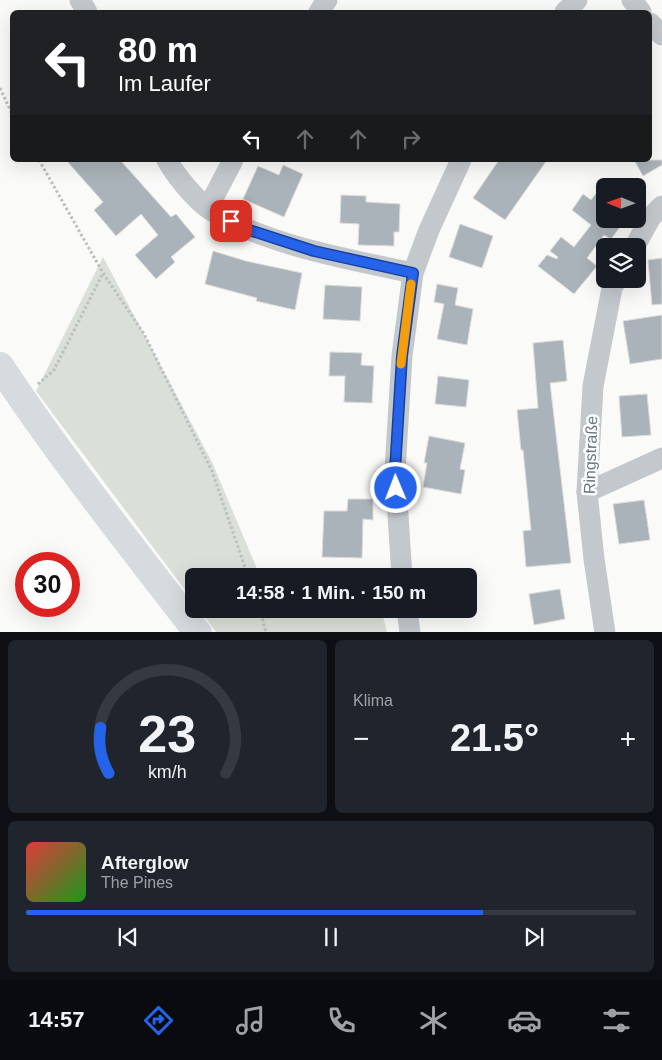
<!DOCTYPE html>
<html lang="de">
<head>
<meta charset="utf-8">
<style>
  :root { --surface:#171b24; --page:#20242c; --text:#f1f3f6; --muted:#9ea1a6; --line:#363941; --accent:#2563eb }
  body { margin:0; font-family:Arial,sans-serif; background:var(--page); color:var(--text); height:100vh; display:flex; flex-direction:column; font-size:19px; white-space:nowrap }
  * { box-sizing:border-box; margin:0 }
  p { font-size:16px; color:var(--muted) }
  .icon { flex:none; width:28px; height:28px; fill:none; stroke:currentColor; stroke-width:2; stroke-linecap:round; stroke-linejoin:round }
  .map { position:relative; height:632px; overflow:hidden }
  .details { display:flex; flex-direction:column; gap:8px; padding:8px; background:#0d0f14; flex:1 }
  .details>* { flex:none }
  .hud { position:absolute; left:10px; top:10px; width:642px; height:152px; border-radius:8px; box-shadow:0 5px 20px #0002; background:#202124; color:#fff; overflow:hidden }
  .needle { width:32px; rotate:271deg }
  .fabs { position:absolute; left:596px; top:178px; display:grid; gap:10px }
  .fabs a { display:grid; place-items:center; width:50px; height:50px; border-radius:8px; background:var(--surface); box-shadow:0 5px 20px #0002; font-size:25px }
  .speed { position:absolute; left:15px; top:552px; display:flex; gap:10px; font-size:25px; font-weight:700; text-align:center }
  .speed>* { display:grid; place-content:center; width:65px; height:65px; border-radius:50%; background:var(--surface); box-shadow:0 5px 20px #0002; line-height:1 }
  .speed .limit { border:8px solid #d22; background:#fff; color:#111 }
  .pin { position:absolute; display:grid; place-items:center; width:42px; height:42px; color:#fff; margin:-21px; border-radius:10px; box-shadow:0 2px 8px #0006 }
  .me { position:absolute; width:55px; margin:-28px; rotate:359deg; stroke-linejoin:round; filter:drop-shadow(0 0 4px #0008) }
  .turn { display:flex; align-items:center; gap:18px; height:105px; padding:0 25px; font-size:22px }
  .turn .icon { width:65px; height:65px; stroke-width:2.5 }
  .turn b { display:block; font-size:35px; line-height:42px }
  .lanes { display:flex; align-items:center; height:48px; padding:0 25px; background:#0003; justify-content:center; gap:25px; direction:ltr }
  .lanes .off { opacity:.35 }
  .big { font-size:38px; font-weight:700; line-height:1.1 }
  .details .card { flex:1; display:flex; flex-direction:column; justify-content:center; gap:8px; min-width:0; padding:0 18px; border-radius:8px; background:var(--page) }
  .details .dial { align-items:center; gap:0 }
  .dial svg { height:130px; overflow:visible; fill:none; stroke:var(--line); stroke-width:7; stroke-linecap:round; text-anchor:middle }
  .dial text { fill:var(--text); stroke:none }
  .song { display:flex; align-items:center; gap:15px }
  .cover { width:60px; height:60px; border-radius:8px; background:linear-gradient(135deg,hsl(0 70% 55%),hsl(120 70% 35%)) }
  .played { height:5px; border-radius:2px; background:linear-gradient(90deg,var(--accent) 75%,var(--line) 75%) }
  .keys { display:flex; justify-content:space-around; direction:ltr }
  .heat { display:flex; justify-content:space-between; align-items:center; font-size:28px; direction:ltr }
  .details .tiles { flex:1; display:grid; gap:8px; grid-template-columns:1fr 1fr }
  .card:last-child { grid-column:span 2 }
  .trip { position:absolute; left:185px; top:568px; width:292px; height:50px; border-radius:8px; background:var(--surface); box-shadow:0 5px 20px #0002; font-weight:700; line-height:50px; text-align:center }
  .dock { display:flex; height:80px; justify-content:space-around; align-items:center; background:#090b0e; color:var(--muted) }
  .dock .icon { width:35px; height:35px }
  .dock .selected { color:var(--accent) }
  .dock b { font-size:22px; color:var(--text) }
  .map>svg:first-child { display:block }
</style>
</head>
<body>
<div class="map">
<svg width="662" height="633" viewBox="0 0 662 633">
  <rect width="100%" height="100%" fill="#fafaf8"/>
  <!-- green -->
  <g fill="#dadfd7">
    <path d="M 103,257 L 212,462 L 260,576 L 194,576 L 194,602 L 36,391 Z"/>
    <path d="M 199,609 L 381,609 L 387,632 L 216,632 Z"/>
  </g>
  <!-- building -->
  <g fill="#aab3b9" stroke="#dcdcda">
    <path d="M 66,160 L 120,160 L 171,217 L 176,214 L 195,237 L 171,257 L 175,262 L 156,279 L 135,255 L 158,235 L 141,214 L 116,236 L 94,210 L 103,202 Z"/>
    <path d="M 499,160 L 547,160 L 505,220 L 473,198 Z"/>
    <path d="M 634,160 L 662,160 L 662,165 L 643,176 Z"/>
    <path d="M 283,165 L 303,174 L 284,217 L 243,199 L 258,166 L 279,175 Z"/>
    <path d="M 605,182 L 605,219 L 626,219 L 611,239 L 604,235 L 587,258 L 597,266 L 574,294 L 538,266 L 547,255 L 557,259 L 558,257 L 550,251 L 561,237 L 574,247 L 591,225 L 572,210 L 583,194 L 591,200 Z"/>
    <path d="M 341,195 L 366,196 L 366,202 L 400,204 L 399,232 L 394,232 L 394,246 L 358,245 L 359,224 L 340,223 Z"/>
    <path d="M 460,224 L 493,236 L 482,268 L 449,257 Z"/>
    <path d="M 213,251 L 246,261 L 302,273 L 295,310 L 256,301 L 257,298 L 205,284 Z"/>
    <path d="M 662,258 L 662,304 L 652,305 L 648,260 Z"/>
    <path d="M 437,284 L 458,288 L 455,305 L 473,309 L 467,345 L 437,339 L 444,304 L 434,302 Z"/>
    <path d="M 325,285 L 362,287 L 360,321 L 323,319 Z"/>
    <path d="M 662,315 L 662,359 L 630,364 L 623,321 Z"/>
    <path d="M 563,340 L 567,381 L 550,383 L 571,563 L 526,567 L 523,531 L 531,530 L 523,450 L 521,450 L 517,410 L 538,408 L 533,343 Z"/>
    <path d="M 330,352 L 362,353 L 361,365 L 374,366 L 372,403 L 344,402 L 345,376 L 329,376 Z"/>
    <path d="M 438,376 L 469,380 L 466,407 L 435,404 Z"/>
    <path d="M 647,394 L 651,435 L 622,437 L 619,396 Z"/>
    <path d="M 429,436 L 465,443 L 460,469 L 465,470 L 461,494 L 423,487 L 427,463 L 424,463 Z"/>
    <path d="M 348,499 L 373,499 L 373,520 L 363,519 L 362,558 L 322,557 L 324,511 L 347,511 Z"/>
    <path d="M 644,500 L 650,540 L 619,544 L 613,504 Z"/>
    <path d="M 560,589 L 565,619 L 534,625 L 529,594 Z"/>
  </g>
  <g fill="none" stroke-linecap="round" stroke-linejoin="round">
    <!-- path -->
    <g stroke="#bbbfc2" stroke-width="3" stroke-dasharray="2.5 2.5" stroke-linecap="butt">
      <path d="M 0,88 L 12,114"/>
      <path d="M 39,160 L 103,273 L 144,334 L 212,471 L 248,576"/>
      <path d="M 38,384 L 54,370 L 103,273"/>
      <path d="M 260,609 L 266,633"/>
    </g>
    <!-- street -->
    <g stroke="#c3c8cc" stroke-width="21">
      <path d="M 80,0 L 87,12"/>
      <path d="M 632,0 L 641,12"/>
      <path d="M 319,12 L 327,0"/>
      <path d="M 565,12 L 577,0"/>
      <path d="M 650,23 L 662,35"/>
      <path d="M 167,160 C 176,176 194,198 209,209 C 264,245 348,259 413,273"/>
      <path d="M 208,208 L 233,160"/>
      <path d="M 635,246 L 651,217 L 662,206"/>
      <path d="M 587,492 L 662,458"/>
      <path d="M 402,576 L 395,470 L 402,356 L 413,273 L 429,230 L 461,160"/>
      <path d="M 407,609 L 410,633"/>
      <path d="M 605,633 L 594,559 L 587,492 L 593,386 L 612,288 L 617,279"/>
    </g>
    <!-- secondary -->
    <path stroke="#d6dbdf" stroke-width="28" d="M 0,366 C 61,458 130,545 198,633"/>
  </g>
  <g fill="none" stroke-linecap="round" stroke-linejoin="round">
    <defs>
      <path id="route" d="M 231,221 L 243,228 L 314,251 L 413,273 L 402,356 L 395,470 L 396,488"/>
    </defs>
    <!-- route casing -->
    <use href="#route" stroke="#184099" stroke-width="12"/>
    <!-- route -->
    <use href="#route" stroke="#2563eb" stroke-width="9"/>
    <!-- slow -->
    <path stroke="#f59e0b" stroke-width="9" d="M 401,364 L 411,284"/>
  </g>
  <g text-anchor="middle" stroke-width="5" stroke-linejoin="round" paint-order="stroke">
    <!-- street labels -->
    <g font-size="16" fill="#657683" stroke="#fff">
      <text transform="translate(590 455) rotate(-88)" y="6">Ringstraße</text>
    </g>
  </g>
</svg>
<div class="fabs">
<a><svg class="needle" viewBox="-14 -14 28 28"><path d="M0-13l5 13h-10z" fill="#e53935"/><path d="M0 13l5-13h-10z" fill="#9ea1a6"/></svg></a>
<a><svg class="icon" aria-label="layers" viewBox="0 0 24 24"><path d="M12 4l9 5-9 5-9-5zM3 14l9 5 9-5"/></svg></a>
</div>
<div class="speed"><div class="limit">30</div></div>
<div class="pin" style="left:231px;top:221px;background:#d93025"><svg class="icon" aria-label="arrive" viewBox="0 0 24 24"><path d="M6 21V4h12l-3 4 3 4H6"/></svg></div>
<svg class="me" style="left:396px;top:488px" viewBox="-20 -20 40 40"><circle r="17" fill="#2563eb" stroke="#fff" stroke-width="3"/><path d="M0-11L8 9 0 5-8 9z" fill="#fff"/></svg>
<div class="trip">14:58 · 1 Min. · 150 m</div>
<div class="hud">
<div class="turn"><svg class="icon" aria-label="left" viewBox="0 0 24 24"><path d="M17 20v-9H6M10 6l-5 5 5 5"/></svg><div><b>80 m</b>Im Laufer</div></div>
<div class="lanes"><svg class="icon" aria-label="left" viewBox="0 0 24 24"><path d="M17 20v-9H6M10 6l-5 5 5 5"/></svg><svg class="icon off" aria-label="ahead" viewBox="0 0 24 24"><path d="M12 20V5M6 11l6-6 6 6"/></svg><svg class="icon off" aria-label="ahead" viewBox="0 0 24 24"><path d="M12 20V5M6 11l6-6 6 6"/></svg><svg class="icon off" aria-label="right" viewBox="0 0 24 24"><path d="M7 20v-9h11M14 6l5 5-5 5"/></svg></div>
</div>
</div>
<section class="details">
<div class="tiles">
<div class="card dial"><svg viewBox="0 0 100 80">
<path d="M14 69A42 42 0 1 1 86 69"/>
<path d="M14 69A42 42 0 0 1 9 41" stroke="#2563eb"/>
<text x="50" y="56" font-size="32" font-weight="700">23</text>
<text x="50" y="72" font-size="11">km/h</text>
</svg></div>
<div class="card"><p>Klima</p>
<div class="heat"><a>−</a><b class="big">21.5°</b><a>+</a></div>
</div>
<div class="card">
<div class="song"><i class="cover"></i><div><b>Afterglow</b><p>The Pines</p></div></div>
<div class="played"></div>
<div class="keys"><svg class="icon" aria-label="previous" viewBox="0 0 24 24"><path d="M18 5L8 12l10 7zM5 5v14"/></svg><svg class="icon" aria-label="pause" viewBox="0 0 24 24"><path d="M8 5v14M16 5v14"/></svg><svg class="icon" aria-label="next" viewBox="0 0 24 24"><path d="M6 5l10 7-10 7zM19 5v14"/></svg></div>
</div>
</div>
</section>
<nav class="dock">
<b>14:57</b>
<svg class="icon selected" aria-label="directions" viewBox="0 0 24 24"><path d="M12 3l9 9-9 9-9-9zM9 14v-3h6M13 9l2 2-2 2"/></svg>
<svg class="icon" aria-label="music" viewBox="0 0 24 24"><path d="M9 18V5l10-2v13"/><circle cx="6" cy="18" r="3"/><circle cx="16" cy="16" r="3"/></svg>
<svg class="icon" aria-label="phone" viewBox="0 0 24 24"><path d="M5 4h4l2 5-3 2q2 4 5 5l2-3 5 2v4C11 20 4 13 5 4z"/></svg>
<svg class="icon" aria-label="climate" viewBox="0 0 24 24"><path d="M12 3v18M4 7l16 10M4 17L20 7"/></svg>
<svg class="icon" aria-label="car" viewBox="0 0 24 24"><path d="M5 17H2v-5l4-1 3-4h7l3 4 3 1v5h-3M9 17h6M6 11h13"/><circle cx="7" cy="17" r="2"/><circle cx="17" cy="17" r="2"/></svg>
<svg class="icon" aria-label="filters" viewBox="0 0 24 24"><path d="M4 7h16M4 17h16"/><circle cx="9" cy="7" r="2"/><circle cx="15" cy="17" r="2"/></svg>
</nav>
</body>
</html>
